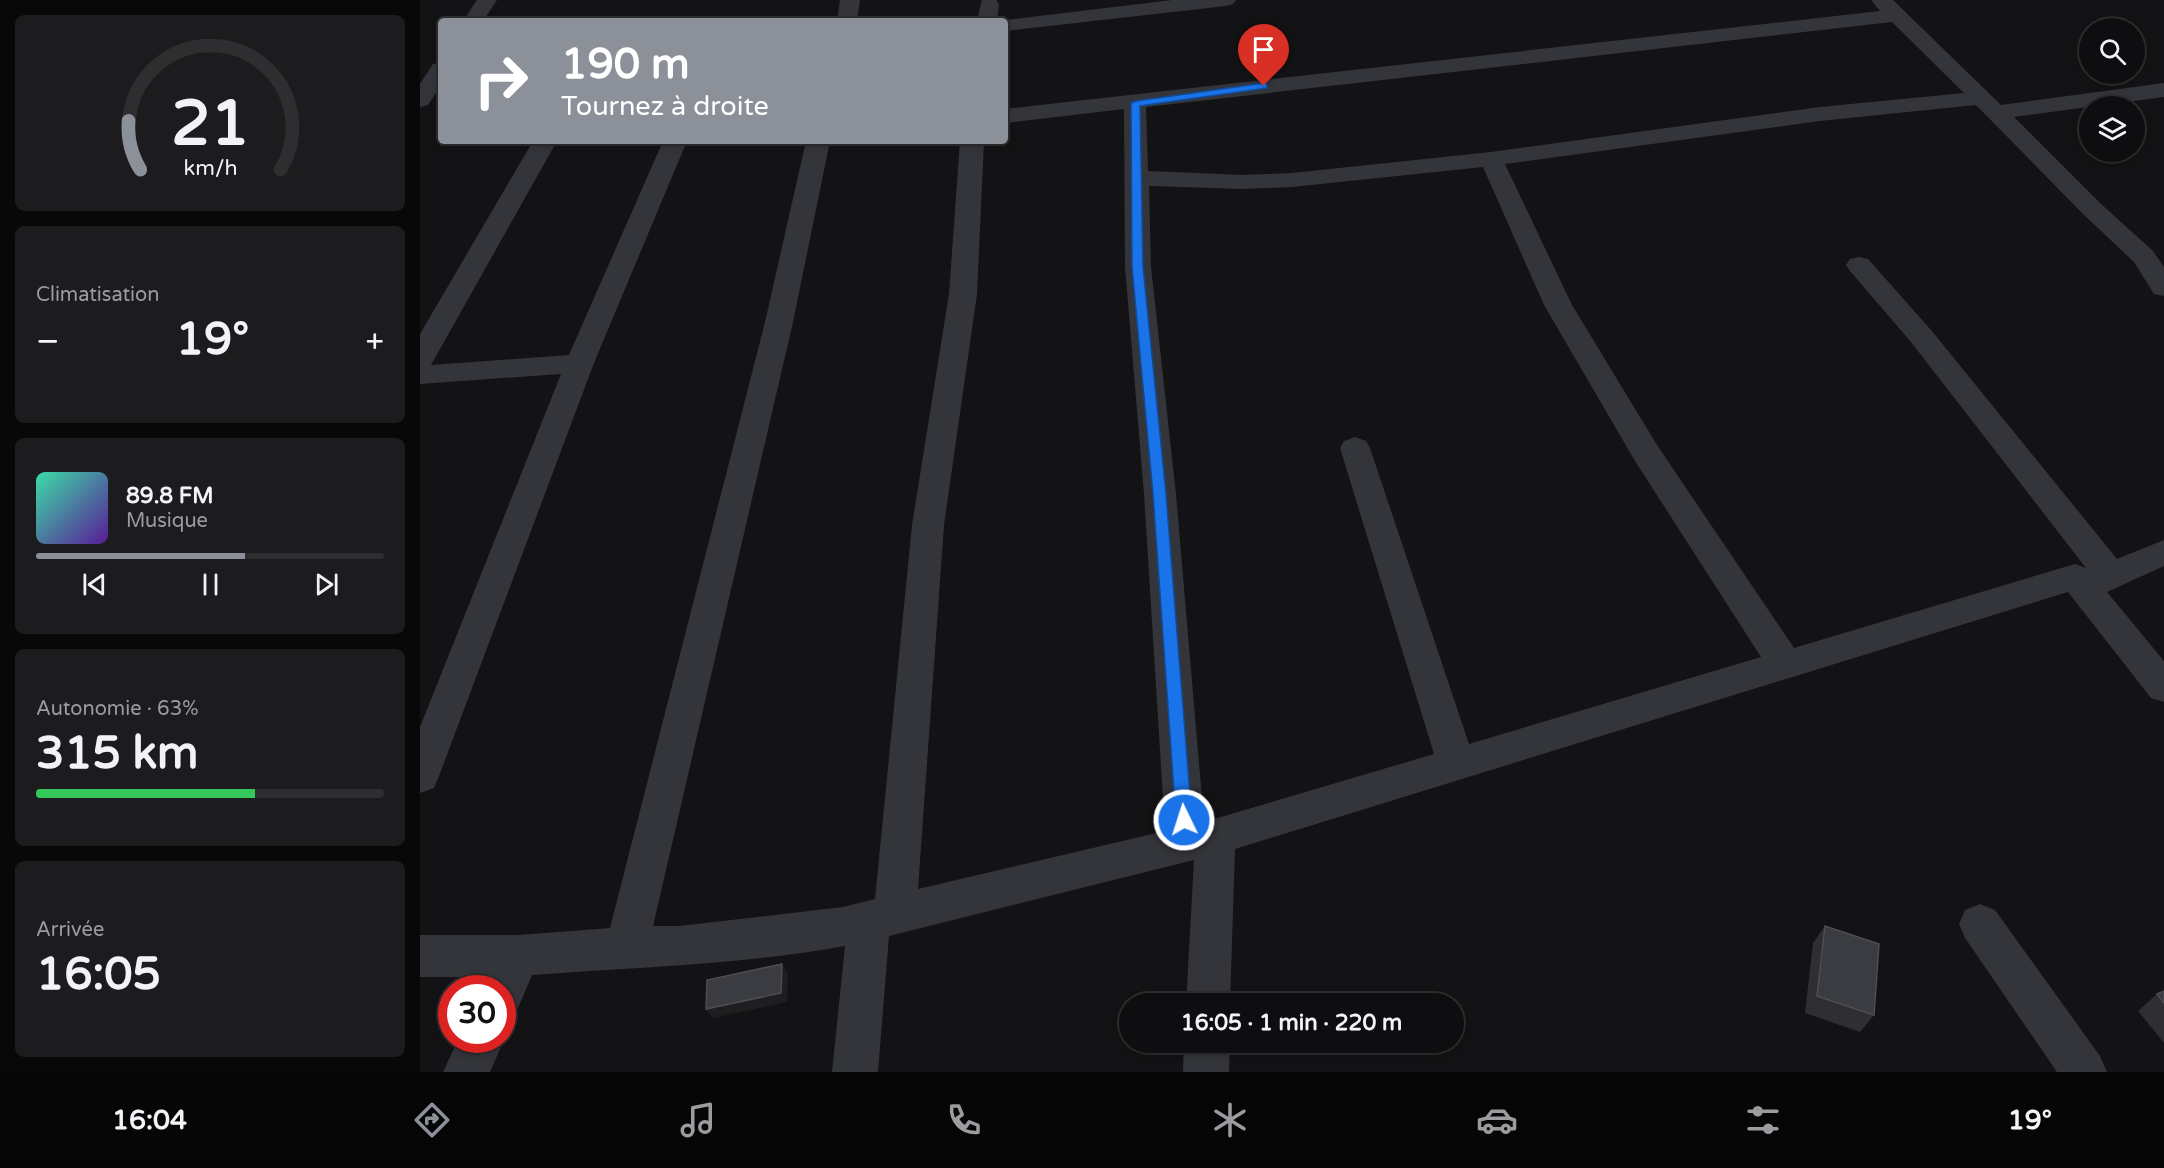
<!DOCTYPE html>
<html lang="fr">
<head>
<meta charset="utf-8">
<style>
  :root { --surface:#0e0e10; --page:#1c1c1e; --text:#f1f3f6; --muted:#9b9c9f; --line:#2e2e30; --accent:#8c9099 }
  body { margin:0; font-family:"Varela Round",sans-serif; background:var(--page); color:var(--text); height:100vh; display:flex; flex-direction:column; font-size:22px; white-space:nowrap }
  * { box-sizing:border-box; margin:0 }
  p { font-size:20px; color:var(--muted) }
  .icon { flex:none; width:33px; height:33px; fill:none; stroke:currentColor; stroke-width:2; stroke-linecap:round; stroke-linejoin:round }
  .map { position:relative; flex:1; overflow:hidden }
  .details { display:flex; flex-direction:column; gap:15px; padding:15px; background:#080809; width:420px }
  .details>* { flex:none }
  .guide { position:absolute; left:18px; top:18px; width:570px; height:126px; border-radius:6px; box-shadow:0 3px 9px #0003,0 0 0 2px var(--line); background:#8c9099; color:#fff; overflow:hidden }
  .fabs { position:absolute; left:1659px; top:18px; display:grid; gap:12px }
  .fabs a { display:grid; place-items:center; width:66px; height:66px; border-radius:50%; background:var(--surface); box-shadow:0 3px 9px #0003,0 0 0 2px var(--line); font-size:30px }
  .speed { position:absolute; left:18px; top:975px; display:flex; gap:12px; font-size:30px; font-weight:700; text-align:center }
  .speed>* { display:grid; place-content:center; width:78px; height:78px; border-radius:50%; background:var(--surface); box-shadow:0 3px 9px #0003,0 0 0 2px var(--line); line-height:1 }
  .speed .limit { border:9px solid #d22; background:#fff; color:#111 }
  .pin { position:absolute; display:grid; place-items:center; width:51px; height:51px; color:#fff; margin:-62px -26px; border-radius:50% 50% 50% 0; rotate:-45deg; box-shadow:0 0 6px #0007 }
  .pin .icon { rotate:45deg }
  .me { position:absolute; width:66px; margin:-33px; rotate:356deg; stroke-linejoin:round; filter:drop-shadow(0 0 4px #0008) }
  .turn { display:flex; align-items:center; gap:21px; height:126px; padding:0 24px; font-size:27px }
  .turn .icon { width:78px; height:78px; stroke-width:2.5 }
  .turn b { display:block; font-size:42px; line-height:51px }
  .big { font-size:45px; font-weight:800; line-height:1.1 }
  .details .tile { flex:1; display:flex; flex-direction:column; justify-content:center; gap:9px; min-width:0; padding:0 21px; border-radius:9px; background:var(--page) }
  .details .dial { align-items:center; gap:0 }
  .dial svg { height:156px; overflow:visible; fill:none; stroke:var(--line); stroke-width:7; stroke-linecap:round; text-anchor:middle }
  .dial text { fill:var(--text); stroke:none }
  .song { display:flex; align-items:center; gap:18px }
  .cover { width:72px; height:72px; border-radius:9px; background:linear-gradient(135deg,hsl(160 70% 55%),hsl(270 70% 35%)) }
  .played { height:6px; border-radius:3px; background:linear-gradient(90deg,var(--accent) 60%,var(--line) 60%) }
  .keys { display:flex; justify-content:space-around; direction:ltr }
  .heat { display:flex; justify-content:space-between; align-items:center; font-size:33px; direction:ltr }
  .charge { height:9px; border-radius:4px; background:linear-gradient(90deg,#34c759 63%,var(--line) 0) }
  .trip { position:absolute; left:699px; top:993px; width:345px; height:60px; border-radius:30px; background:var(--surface); box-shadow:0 3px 9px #0003,0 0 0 2px var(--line); font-weight:800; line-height:60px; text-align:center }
  .tab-bar { display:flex; height:96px; justify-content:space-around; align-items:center; background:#060606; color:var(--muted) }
  .tab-bar .icon { width:42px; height:42px }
  .tab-bar .current { color:var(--accent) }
  .tab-bar b { font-size:27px; color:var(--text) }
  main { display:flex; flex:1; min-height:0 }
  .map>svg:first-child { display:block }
</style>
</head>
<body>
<main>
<section class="details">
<div class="tile dial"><svg viewBox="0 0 100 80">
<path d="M14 69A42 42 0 1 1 86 69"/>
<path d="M14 69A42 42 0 0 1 8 44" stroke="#8c9099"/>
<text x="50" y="56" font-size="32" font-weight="700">21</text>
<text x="50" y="72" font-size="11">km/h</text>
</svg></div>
<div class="tile"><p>Climatisation</p>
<div class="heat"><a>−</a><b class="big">19°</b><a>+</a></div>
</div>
<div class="tile">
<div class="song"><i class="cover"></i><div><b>89.8 FM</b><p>Musique</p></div></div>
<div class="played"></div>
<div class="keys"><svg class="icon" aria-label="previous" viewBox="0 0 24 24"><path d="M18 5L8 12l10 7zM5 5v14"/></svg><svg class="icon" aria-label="pause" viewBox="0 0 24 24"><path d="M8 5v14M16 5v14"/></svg><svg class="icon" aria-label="next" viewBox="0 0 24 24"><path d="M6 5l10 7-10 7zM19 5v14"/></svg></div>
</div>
<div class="tile"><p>Autonomie · 63%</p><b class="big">315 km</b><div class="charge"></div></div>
<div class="tile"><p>Arrivée</p><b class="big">16:05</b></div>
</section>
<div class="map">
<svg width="1744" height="1072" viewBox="0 0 1744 1072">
  <rect width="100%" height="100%" fill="#131315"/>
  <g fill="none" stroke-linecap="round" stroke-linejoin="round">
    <!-- minor -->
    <g fill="#33353a" fill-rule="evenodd">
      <path d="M 57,0 L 77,0 L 63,21 L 43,21 Z"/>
      <path d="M 420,0 L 440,0 L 437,21 L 417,21 Z"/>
      <path d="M 562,0 L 576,0 L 579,4 L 577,21 L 557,21 Z"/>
      <path d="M 752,0 L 816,0 L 813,4 L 806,6 L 585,31 L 585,21 L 577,21 Z"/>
      <path d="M 1451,0 L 1473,0 L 1581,105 L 1744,83 L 1744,97 L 1594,117 L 1680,203 L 1733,251 L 1744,267 L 1744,296 L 1734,294 L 1714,262 L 1662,213 L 1556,105 L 1400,121 L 1085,164 L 1152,305 L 1237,445 L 1374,648 L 1655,564 L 1666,568 L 1491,342 L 1430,271 L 1426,265 L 1430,259 L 1439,257 L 1448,259 L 1511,330 L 1697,559 L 1744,540 L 1744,566 L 1687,592 L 1744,661 L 1744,702 L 1731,698 L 1648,592 L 815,849 L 810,1004 L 766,1004 L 774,860 L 469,936 L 458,1072 L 412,1072 L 425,946 C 322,965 216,967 112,975 L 98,1008 L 82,1014 L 82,988 L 62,988 L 67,977 L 0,977 L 0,935 L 99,935 L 190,928 L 345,322 L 386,141 L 410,141 L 373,322 L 233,926 L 259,926 L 423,907 L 455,899 L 492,525 L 529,294 L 540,141 L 564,141 L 557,294 L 524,525 L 498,889 L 745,831 L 724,494 L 705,267 L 704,109 L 585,123 L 585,109 L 1460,11 ZM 1472,22 L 1544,93 L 1400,107 L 1071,152 L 872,173 L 823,175 L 728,171 L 726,107 ZM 1063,167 L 1124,305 L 1215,461 L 1341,657 L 1049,744 L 950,448 L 946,441 L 935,437 L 924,441 L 920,448 L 1014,754 L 784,822 L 756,494 L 731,267 L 729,186 L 823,189 L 872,187 Z"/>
      <path d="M 21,62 L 21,85 L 8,105 L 0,107 L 0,84 L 13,64 Z"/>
      <path d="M 113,141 L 137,141 L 11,365 L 149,355 L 243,141 L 267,141 L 174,363 L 19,776 L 14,788 L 0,793 L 0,727 L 141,374 L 0,384 L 0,334 Z"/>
      <path d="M 1560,904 L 1575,910 L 1680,1056 L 1687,1072 L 1637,1072 L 1545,938 L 1539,924 L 1545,910 Z"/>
      <path d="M 82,1037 L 84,1040 L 70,1072 L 23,1072 L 38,1040 L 82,1040 Z"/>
      <path d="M 764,1042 L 810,1042 L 809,1072 L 763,1072 Z"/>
    </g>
  </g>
  <!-- wall -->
  <g fill="#2f2f33">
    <path d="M 1405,926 L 1454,1015 L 1440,1032 L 1385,1013 L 1393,943 Z"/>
    <path d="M 1744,991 L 1744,1043 L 1718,1011 L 1737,994 Z"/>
  </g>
  <!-- shaded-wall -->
  <path fill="#1e1e21" d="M 362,964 L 368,973 L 367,1002 L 293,1018 L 286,1009 Z"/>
  <!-- building -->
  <g fill="#3b3c41" stroke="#4c4e53" stroke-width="1.5">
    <path d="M 1405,926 L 1459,944 L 1454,1015 L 1397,996 Z"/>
    <path d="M 362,964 L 361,993 L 286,1009 L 287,980 Z"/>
    <path d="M 1744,991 L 1744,1003 L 1737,994 Z"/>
  </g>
  <!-- route -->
  <path fill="#1a73e8" stroke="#114b97" stroke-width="1.5" d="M 844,83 L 847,84 L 847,88 L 720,106 L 723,267 L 746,494 L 772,820 L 770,825 L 764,827 L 758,825 L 756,820 L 733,494 L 712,267 L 711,103 L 716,101 Z"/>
</svg>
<div class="fabs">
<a><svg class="icon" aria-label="search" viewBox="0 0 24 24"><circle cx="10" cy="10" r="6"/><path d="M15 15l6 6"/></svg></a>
<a><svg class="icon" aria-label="layers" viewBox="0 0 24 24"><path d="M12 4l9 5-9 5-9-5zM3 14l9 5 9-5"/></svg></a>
</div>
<div class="speed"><div class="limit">30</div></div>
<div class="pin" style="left:844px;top:86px;background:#d93025"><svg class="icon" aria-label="arrive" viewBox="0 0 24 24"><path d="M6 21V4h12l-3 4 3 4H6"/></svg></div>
<svg class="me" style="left:764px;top:820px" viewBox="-20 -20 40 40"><circle r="17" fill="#1a73e8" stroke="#fff" stroke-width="3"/><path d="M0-11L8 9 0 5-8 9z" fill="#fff"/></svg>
<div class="trip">16:05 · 1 min · 220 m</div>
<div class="guide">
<div class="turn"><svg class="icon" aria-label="right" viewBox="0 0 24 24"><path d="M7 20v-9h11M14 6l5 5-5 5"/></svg><div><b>190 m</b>Tournez à droite</div></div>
</div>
</div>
</main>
<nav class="tab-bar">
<b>16:04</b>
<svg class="icon current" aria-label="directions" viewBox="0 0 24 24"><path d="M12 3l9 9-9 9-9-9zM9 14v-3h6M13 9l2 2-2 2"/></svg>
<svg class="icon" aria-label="music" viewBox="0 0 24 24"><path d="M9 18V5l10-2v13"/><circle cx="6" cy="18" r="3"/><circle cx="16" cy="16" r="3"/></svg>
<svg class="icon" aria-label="phone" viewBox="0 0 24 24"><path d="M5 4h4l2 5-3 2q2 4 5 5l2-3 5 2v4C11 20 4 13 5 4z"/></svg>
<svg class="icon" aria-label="climate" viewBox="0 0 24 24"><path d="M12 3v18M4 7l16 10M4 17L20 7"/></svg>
<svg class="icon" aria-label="car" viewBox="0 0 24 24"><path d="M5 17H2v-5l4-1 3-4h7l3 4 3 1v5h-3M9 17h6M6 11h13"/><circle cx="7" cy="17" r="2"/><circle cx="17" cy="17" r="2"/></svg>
<svg class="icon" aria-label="filters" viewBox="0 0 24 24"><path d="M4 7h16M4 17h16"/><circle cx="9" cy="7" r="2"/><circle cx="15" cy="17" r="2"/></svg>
<b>19°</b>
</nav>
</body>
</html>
